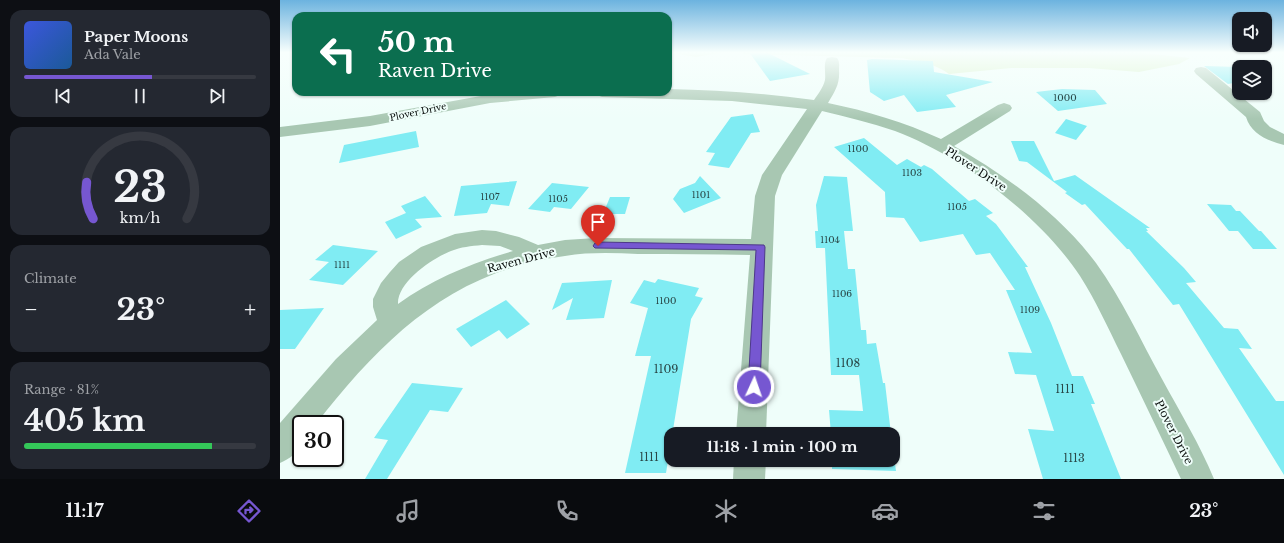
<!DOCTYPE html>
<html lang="en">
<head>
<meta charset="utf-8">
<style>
  :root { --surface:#171b24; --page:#242831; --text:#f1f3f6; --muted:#9ea1a6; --line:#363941; --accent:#7657d1 }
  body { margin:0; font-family:"Libre Baskerville",serif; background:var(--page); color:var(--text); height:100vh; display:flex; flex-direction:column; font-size:15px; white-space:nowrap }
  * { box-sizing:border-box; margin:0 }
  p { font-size:13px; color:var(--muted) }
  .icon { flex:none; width:22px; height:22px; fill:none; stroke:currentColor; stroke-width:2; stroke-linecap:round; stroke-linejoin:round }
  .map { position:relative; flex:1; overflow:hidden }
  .sheet { display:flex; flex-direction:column; gap:10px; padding:10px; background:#0d0f14; width:280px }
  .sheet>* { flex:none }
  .guide { position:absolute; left:12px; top:12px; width:380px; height:84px; border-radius:12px; box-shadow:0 1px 3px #0004; background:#0b6e4f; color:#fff; overflow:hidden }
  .controls { position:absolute; left:952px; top:12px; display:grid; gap:8px }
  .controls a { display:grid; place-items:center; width:40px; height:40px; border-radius:8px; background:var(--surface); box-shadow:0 1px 3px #0004; font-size:20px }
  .speed { position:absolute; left:12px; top:415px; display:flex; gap:8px; font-size:20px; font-weight:700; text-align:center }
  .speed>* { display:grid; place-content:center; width:52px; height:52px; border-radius:50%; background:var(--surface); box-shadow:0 1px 3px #0004; line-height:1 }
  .speed .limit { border:2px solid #111; border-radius:6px; background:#fff; color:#111 }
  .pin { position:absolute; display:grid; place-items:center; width:34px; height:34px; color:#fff; margin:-41px -17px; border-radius:50% 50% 50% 0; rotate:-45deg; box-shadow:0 0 4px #0007 }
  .pin .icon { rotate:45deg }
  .me { position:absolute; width:44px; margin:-22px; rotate:3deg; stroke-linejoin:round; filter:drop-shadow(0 0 3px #0008) }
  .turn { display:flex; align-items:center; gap:14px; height:84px; padding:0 20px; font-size:18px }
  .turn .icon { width:52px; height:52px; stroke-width:2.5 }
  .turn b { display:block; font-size:28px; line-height:34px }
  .big { font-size:30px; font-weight:700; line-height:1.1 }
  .sheet .card { flex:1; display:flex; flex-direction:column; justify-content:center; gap:6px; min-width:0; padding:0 14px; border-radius:12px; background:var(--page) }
  .sheet .dial { align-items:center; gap:0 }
  .dial svg { height:104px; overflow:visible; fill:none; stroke:var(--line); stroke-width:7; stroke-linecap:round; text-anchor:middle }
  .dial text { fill:var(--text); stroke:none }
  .song { display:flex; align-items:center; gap:12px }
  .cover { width:48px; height:48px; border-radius:6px; background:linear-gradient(135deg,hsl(230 70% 55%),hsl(210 70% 35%)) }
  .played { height:4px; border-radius:2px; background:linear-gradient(90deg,var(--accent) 55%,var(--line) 55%) }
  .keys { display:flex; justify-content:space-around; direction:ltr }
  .heat { display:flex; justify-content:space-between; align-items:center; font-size:22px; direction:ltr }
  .charge { height:6px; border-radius:3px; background:linear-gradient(90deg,#34c759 81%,var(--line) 0) }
  .trip { position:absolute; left:384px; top:427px; width:236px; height:40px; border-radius:12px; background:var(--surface); box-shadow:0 1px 3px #0004; font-weight:700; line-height:40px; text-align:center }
  .tabs { display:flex; height:64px; justify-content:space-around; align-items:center; background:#090b0e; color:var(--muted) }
  .tabs .icon { width:28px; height:28px }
  .tabs .current { color:var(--accent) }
  .tabs b { font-size:18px; color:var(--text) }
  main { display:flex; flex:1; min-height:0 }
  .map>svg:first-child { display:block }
</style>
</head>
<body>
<main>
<section class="sheet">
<div class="card">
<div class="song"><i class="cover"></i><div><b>Paper Moons</b><p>Ada Vale</p></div></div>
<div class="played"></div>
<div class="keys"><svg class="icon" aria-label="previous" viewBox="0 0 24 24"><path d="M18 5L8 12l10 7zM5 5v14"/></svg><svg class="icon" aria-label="pause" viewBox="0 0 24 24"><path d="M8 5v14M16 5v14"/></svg><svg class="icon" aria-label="next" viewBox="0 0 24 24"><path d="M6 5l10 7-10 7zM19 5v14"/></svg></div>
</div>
<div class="card dial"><svg viewBox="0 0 100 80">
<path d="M14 69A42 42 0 1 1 86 69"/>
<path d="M14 69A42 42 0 0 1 9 41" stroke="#7657d1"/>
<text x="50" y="56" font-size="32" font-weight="700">23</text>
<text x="50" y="72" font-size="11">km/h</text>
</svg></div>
<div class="card"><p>Climate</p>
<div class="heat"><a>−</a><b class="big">23°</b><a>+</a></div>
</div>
<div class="card"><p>Range · 81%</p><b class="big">405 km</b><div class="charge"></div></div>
</section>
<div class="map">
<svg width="1004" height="479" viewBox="0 0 1004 479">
  <rect width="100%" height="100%" fill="#effefa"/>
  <!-- green -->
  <g fill="#d7f1c6">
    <path d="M 388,52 L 445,52 L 416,57 Z"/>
    <path d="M 463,52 L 854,52 L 910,58 L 899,64 L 859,72 L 809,68 L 731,68 L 669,74 C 656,64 638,61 622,58 L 462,54 Z"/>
  </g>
  <!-- building -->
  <g fill="#80ecf3">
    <path d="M 469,52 L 483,52 L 492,55 L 530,74 L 490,81 Z"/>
    <path d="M 592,59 L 653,61 L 654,72 L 713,82 L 666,95 L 676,107 L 637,112 L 624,95 L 604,101 L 590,92 L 587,60 Z"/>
    <path d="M 924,66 L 959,67 L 959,82 L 948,84 Z"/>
    <path d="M 782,89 L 815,90 L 827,104 L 778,111 L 756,92 Z"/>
    <path d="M 473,114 L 480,132 L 471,133 L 449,168 L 428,165 L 435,153 L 426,152 L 451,117 Z"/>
    <path d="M 786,119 L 807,126 L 796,140 L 775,133 Z"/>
    <path d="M 136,131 L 139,147 L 59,163 L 64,145 Z"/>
    <path d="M 584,138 L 617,165 L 627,159 L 641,167 L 644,165 L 652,169 L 689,201 L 695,199 L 713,213 L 706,216 L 716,224 L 748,267 L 745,267 L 771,323 L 792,376 L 803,376 L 815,404 L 811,404 L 841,479 L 763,479 L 748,429 L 774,431 L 756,375 L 735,374 L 728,352 L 752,353 L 726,290 L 735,290 L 710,253 L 696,255 L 683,234 L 640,242 L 624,218 L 606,217 L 605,192 L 554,147 Z"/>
    <path d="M 731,141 L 754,141 L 774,181 L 795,175 L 870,228 L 866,228 L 868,231 L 866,231 L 904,268 L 916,282 L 906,283 L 944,328 L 958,329 L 972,349 L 959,348 L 996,401 L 1004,401 L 1004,475 L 899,304 L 893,305 L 849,249 L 847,249 L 805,204 L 802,205 L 785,193 L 787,192 L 747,162 L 739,161 Z"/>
    <path d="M 420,176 L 441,198 L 404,213 L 393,199 L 400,189 L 415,183 Z"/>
    <path d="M 544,176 L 567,177 L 573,231 L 564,231 L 568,269 L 575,269 L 581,330 L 586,330 L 587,344 L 596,343 L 603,383 L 605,383 L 611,434 L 551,434 L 549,410 L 583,411 L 579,375 L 551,375 L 545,248 L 536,248 L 535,231 L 538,231 L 536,205 Z"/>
    <path d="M 237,181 L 229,206 L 211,204 L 207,213 L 174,216 L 181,186 Z"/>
    <path d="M 272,183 L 309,187 L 291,209 L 274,207 L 270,212 L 248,209 Z"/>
    <path d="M 145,196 L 162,217 L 135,219 L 142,227 L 116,239 L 105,222 L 126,213 L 121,206 Z"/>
    <path d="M 330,197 L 350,197 L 345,214 L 323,214 Z"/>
    <path d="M 927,204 L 951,205 L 956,211 L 960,211 L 979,231 L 949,231 Z"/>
    <path d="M 958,231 L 981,231 L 997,249 L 973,249 Z"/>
    <path d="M 53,245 L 98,251 L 63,285 L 29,280 L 49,262 L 35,260 Z"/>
    <path d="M 378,279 L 419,288 L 415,296 L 423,298 L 411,319 L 386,473 L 345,473 L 371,356 L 355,356 L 368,308 L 350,303 L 364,280 L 375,283 Z"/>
    <path d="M 332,280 L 324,318 L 286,320 L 293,298 L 272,310 L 282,283 Z"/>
    <path d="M 226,300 L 250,324 L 227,339 L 219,330 L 191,347 L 176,329 Z"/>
    <path d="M 44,308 L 15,349 L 0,349 L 0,310 Z"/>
    <path d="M 132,383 L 183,388 L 168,412 L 150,410 L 107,479 L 85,479 L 108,440 L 94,438 Z"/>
    <path d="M 613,449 L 616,471 L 552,469 L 552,460 L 613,460 Z"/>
  </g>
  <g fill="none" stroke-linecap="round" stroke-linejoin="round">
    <!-- minor -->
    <g fill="#a8c7b2" fill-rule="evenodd">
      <path d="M 552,57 L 557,58 C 560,62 559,66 559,70 C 560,84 555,91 548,103 C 587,111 624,122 661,139 L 718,105 L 724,103 L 730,105 L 732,108 L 730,111 L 674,146 C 727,176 779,214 816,263 C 842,299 861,341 882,379 C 900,412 920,445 934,479 L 901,479 C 881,437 861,395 841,354 C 828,328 816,301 800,276 C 761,217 682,156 615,131 C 591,123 567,117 542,111 L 502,175 L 495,196 L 486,434 L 456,434 L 470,255 C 433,254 395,254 358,254 C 334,253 309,252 285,256 C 172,271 103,338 36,424 L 21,424 C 21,445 21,454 0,463 L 0,423 L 56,359 L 97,320 L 93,307 L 93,299 L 101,283 L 110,272 L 119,262 L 141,247 L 175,234 L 202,230 L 216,231 L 239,237 L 258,245 L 285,240 L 316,238 L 471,239 L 475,196 L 482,175 L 527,109 L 452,101 L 322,97 L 317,95 L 314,92 L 388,92 L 388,89 C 437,90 485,93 534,100 C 538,94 543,88 545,80 C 546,73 543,64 547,58 ZM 202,245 L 220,246 L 233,251 C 192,263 152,279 118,304 C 117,282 153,258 171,251 C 181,247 191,246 202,245 Z"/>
      <path d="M 921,67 L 926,68 L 980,112 L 984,121 L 990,127 L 1004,134 L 1004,145 C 988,141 971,134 966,117 L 916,74 L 914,71 L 916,68 Z"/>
      <path d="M 223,92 L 283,92 L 280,95 L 275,97 L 210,103 L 90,126 L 0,137 L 0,127 L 90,116 Z"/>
      <path d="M 454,460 L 486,460 L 485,479 L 453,479 Z"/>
    </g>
  </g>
  <!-- sky -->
  <linearGradient id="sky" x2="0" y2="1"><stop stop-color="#6cb3df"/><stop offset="0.44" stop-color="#f8fffd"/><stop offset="1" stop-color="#f8fffd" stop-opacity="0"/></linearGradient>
  <rect width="1004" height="119" fill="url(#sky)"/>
  <!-- route -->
  <path fill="#7657d1" stroke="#4d3988" d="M 318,242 L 484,245 L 485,247 L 480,387 L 478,391 L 474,392 L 470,391 L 468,387 L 476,250 L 315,248 L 313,246 L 315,243 Z"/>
  <g text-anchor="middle" stroke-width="4" stroke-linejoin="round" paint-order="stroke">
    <!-- number labels -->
    <g font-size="9" fill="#294848">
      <text x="785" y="101">1000</text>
      <text x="578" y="152">1100</text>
      <text x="632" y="176">1103</text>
      <text x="421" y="198">1101</text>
      <text x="210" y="200">1107</text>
      <text x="278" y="202">1105</text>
      <text x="677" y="210">1105</text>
      <text x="550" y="243">1104</text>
      <text x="62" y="268">1111</text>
      <text x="562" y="297">1106</text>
      <text x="386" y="304">1100</text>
      <text x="750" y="313">1109</text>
    </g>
    <!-- far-street labels -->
    <g font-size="9" fill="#0c110f" stroke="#effefa">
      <text transform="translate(138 112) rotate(-12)" y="3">Plover Drive</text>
    </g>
    <!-- street labels -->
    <g font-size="11" fill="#0c110f" stroke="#effefa">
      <text transform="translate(696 169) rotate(33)" y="4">Plover Drive</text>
      <text transform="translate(241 260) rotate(-15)" y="4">Raven Drive</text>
      <text transform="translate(894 432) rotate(63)" y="4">Plover Drive</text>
    </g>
    <!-- near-number labels -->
    <g font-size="11" fill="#294848">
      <text x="568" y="367">1108</text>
      <text x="386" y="373">1109</text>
      <text x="785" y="393">1111</text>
      <text x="369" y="461">1111</text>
      <text x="794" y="462">1113</text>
    </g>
  </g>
</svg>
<div class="controls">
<a><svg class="icon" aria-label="sound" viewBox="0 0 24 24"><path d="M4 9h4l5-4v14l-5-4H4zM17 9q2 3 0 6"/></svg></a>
<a><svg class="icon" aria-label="layers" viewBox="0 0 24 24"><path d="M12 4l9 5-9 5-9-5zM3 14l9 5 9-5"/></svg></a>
</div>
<div class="speed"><div class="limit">30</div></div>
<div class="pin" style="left:318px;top:246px;background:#d93025"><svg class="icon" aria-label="arrive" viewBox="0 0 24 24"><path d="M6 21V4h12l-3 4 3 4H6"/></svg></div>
<svg class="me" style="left:474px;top:387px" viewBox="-20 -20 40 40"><circle r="17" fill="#7657d1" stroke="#fff" stroke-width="3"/><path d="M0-11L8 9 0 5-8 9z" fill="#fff"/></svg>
<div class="trip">11:18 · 1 min · 100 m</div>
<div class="guide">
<div class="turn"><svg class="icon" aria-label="left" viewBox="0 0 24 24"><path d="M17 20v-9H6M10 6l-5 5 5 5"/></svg><div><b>50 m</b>Raven Drive</div></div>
</div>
</div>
</main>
<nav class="tabs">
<b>11:17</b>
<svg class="icon current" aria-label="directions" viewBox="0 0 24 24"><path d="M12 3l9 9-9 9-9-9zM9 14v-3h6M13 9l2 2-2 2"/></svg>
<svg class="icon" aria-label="music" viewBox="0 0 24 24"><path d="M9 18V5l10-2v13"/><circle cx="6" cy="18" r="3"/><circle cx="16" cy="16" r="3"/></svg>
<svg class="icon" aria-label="phone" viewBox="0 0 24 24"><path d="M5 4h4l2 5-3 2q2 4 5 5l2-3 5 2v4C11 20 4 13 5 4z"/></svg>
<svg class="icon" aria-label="climate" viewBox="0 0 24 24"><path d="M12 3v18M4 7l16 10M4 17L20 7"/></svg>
<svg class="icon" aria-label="car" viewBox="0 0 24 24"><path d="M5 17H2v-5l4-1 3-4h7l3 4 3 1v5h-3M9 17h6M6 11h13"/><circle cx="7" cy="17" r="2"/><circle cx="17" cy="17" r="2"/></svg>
<svg class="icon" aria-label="filters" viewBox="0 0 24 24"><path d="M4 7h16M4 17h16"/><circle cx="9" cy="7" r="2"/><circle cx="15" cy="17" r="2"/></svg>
<b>23°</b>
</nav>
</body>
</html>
